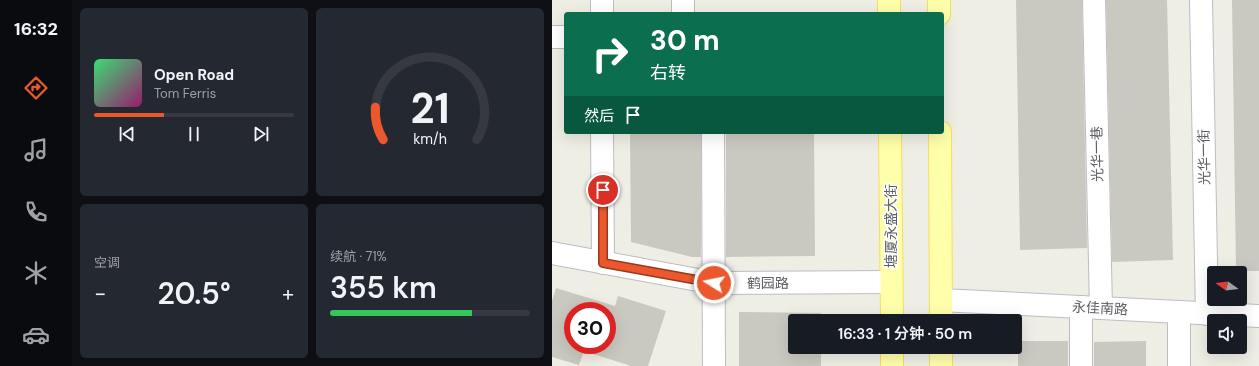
<!DOCTYPE html>
<html lang="zh">
<head>
<meta charset="utf-8">
<style>
  :root { --surface:#171b24; --page:#242831; --text:#f1f3f6; --muted:#9ea1a6; --line:#363941; --accent:#ec582d }
  body { margin:0; font-family:"DM Sans","Noto Sans SC",sans-serif; background:var(--page); color:var(--text); height:100vh; display:flex; flex-direction:column; font-size:15px; white-space:nowrap }
  * { box-sizing:border-box; margin:0 }
  p { font-size:13px; color:var(--muted) }
  .icon { flex:none; width:22px; height:22px; fill:none; stroke:currentColor; stroke-width:2; stroke-linecap:round; stroke-linejoin:round }
  .map { position:relative; flex:1; overflow:hidden }
  .details { display:flex; flex-direction:column; gap:8px; padding:8px; background:#0d0f14; width:480px }
  .details>* { flex:none }
  .hud { position:absolute; left:12px; top:12px; width:380px; height:122px; border-radius:4px; box-shadow:0 4px 16px #0002; background:#0b6e4f; color:#fff; overflow:hidden }
  .needle { width:26px; rotate:285deg }
  .buttons { position:absolute; left:655px; top:266px; display:grid; gap:8px }
  .buttons a { display:grid; place-items:center; width:40px; height:40px; border-radius:4px; background:var(--surface); box-shadow:0 4px 16px #0002; font-size:20px }
  .speed { position:absolute; left:12px; top:302px; display:flex; gap:8px; font-size:20px; font-weight:700; text-align:center }
  .speed>* { display:grid; place-content:center; width:52px; height:52px; border-radius:50%; background:var(--surface); box-shadow:0 4px 16px #0002; line-height:1 }
  .speed .limit { border:6px solid #d22; background:#fff; color:#111 }
  .pin { position:absolute; display:grid; place-items:center; width:34px; height:34px; color:#fff; margin:-17px; border:2px solid #fff; border-radius:50%; box-shadow:0 1px 4px #0007 }
  .me { position:absolute; width:44px; margin:-22px; rotate:280deg; stroke-linejoin:round; filter:drop-shadow(0 0 3px #0008) }
  .turn { display:flex; align-items:center; gap:14px; height:84px; padding:0 20px; font-size:18px }
  .turn .icon { width:52px; height:52px; stroke-width:2.5 }
  .turn b { display:block; font-size:28px; line-height:34px }
  .then { display:flex; align-items:center; height:38px; padding:0 20px; background:#0003; gap:8px; font-size:15px }
  .big { font-size:30px; font-weight:600; line-height:1.1 }
  .details .widget { flex:1; display:flex; flex-direction:column; justify-content:center; gap:6px; min-width:0; padding:0 14px; border-radius:6px; background:var(--page) }
  .details .dial { align-items:center; gap:0 }
  .dial svg { height:104px; overflow:visible; fill:none; stroke:var(--line); stroke-width:7; stroke-linecap:round; text-anchor:middle }
  .dial text { fill:var(--text); stroke:none }
  .song { display:flex; align-items:center; gap:12px }
  .cover { width:48px; height:48px; border-radius:6px; background:linear-gradient(135deg,hsl(140 70% 55%),hsl(320 70% 35%)) }
  .played { height:4px; border-radius:2px; background:linear-gradient(90deg,var(--accent) 35%,var(--line) 35%) }
  .keys { display:flex; justify-content:space-around; direction:ltr }
  .heat { display:flex; justify-content:space-between; align-items:center; font-size:22px; direction:ltr }
  .charge { height:6px; border-radius:3px; background:linear-gradient(90deg,#34c759 71%,var(--line) 0) }
  .details .tiles { flex:1; display:grid; gap:8px; grid-template-columns:repeat(2,1fr) }
  .trip { position:absolute; left:236px; top:314px; width:234px; height:40px; border-radius:4px; background:var(--surface); box-shadow:0 4px 16px #0002; font-weight:600; line-height:40px; text-align:center }
  main { display:flex; flex:1; min-height:0 }
  .menu { display:flex; flex-direction:column; width:72px; justify-content:space-around; align-items:center; background:#090b0e; color:var(--muted) }
  .menu .icon { width:28px; height:28px }
  .menu .active { color:var(--accent) }
  .menu b { font-size:18px; color:var(--text) }
  .map>svg:first-child { display:block }
</style>
</head>
<body>
<main>
<nav class="menu">
<b>16:32</b>
<svg class="icon active" aria-label="directions" viewBox="0 0 24 24"><path d="M12 3l9 9-9 9-9-9zM9 14v-3h6M13 9l2 2-2 2"/></svg>
<svg class="icon" aria-label="music" viewBox="0 0 24 24"><path d="M9 18V5l10-2v13"/><circle cx="6" cy="18" r="3"/><circle cx="16" cy="16" r="3"/></svg>
<svg class="icon" aria-label="phone" viewBox="0 0 24 24"><path d="M5 4h4l2 5-3 2q2 4 5 5l2-3 5 2v4C11 20 4 13 5 4z"/></svg>
<svg class="icon" aria-label="climate" viewBox="0 0 24 24"><path d="M12 3v18M4 7l16 10M4 17L20 7"/></svg>
<svg class="icon" aria-label="car" viewBox="0 0 24 24"><path d="M5 17H2v-5l4-1 3-4h7l3 4 3 1v5h-3M9 17h6M6 11h13"/><circle cx="7" cy="17" r="2"/><circle cx="17" cy="17" r="2"/></svg>
</nav>
<section class="details">
<div class="tiles">
<div class="widget">
<div class="song"><i class="cover"></i><div><b>Open Road</b><p>Tom Ferris</p></div></div>
<div class="played"></div>
<div class="keys"><svg class="icon" aria-label="previous" viewBox="0 0 24 24"><path d="M18 5L8 12l10 7zM5 5v14"/></svg><svg class="icon" aria-label="pause" viewBox="0 0 24 24"><path d="M8 5v14M16 5v14"/></svg><svg class="icon" aria-label="next" viewBox="0 0 24 24"><path d="M6 5l10 7-10 7zM19 5v14"/></svg></div>
</div>
<div class="widget dial"><svg viewBox="0 0 100 80">
<path d="M14 69A42 42 0 1 1 86 69"/>
<path d="M14 69A42 42 0 0 1 8 44" stroke="#ec582d"/>
<text x="50" y="56" font-size="32" font-weight="700">21</text>
<text x="50" y="72" font-size="11">km/h</text>
</svg></div>
<div class="widget"><p>空调</p>
<div class="heat"><a>−</a><b class="big">20.5°</b><a>+</a></div>
</div>
<div class="widget"><p>续航 · 71%</p><b class="big">355 km</b><div class="charge"></div></div>
</div>
</section>
<div class="map">
<svg width="707" height="366" viewBox="0 0 707 366">
  <rect width="100%" height="100%" fill="#efeee5"/>
  <!-- building -->
  <g fill="#cac9c1" fill-rule="evenodd">
    <path d="M 464,0 L 530,0 L 535,248 L 468,250 Z"/>
    <path d="M 554,0 L 615,0 L 621,260 L 560,262 Z"/>
    <path d="M 680,0 L 707,0 L 707,271 L 684,271 Z"/>
    <path d="M 78,132 L 149,132 L 149,257 L 140,257 L 79,242 Z"/>
    <path d="M 174,132 L 262,132 L 263,256 L 174,257 Z"/>
    <path d="M 4,288 L 63,306 L 66,296 L 114,311 L 96,366 L 79,366 L 32,351 L 27,365 L 0,357 L 0,301 ZM 21,311 L 55,311 L 55,345 L 21,345 Z"/>
    <path d="M 187,312 L 269,313 L 269,321 L 243,321 L 243,347 L 269,347 L 269,366 L 187,366 Z"/>
    <rect x="466" y="341" width="50" height="25"/>
    <path d="M 594,341 L 594,366 L 542,366 L 542,342 Z"/>
  </g>
  <g fill="none" stroke-linecap="round" stroke-linejoin="round">
    <defs>
      <g id="minor">
        <path d="M 50,0 L 50,14"/>
        <path d="M 131,0 L 131,14"/>
        <path d="M 542,0 L 549,308"/>
        <path d="M 649,0 L 655,314"/>
        <path d="M 0,37 L 14,37"/>
        <path d="M 50,132 L 51,263"/>
        <path d="M 161,132 L 162,366"/>
        <path d="M 0,253 L 162,283 L 339,282"/>
        <path d="M 389,300 L 707,316"/>
        <path d="M 529,307 L 529,366"/>
        <path d="M 627,312 L 627,366"/>
      </g>
      <g id="major">
        <path d="M 337,0 L 337,14"/>
        <path d="M 387,0 L 387,14"/>
        <path d="M 338,132 L 340,321"/>
        <path d="M 388,132 L 389,321"/>
        <path d="M 340,347 L 340,366"/>
        <path d="M 389,347 L 389,366"/>
      </g>
    </defs>
    <!-- minor casing -->
    <use href="#minor" stroke="#bcbdc3" stroke-width="24"/>
    <!-- major casing -->
    <use href="#major" stroke="#f4df59" stroke-width="24"/>
    <!-- minor -->
    <use href="#minor" stroke="#fff" stroke-width="22"/>
    <!-- major -->
    <use href="#major" stroke="#fffeaa" stroke-width="22"/>
  </g>
  <g fill="none" stroke-linecap="round" stroke-linejoin="round">
    <defs>
      <path id="route" d="M 51,190 L 51,263 L 162,283"/>
    </defs>
    <!-- route casing -->
    <use href="#route" stroke="#99391d" stroke-width="10"/>
    <!-- route -->
    <use href="#route" stroke="#ec582d" stroke-width="7"/>
  </g>
  <g text-anchor="middle" stroke-width="3" stroke-linejoin="round" paint-order="stroke">
    <!-- street labels -->
    <g font-size="14" fill="#5c5f65" stroke="#fff">
      <text transform="translate(545 154) rotate(-91)" y="5">光华一巷</text>
      <text transform="translate(652 157) rotate(-91)" y="5">光华一街</text>
      <text transform="translate(339 226) rotate(-90)" y="5">塘厦永盛大街</text>
      <text x="216" y="288">鹤园路</text>
      <text transform="translate(548 308) rotate(3)" y="5">永佳南路</text>
    </g>
  </g>
</svg>
<div class="buttons">
<a><svg class="needle" viewBox="-14 -14 28 28"><path d="M0-13l5 13h-10z" fill="#e53935"/><path d="M0 13l5-13h-10z" fill="#9ea1a6"/></svg></a>
<a><svg class="icon" aria-label="sound" viewBox="0 0 24 24"><path d="M4 9h4l5-4v14l-5-4H4zM17 9q2 3 0 6"/></svg></a>
</div>
<div class="speed"><div class="limit">30</div></div>
<div class="pin" style="left:51px;top:190px;background:#d93025"><svg class="icon" aria-label="arrive" viewBox="0 0 24 24"><path d="M6 21V4h12l-3 4 3 4H6"/></svg></div>
<svg class="me" style="left:162px;top:283px" viewBox="-20 -20 40 40"><circle r="17" fill="#ec582d" stroke="#fff" stroke-width="3"/><path d="M0-11L8 9 0 5-8 9z" fill="#fff"/></svg>
<div class="trip">16:33 · 1 分钟 · 50 m</div>
<div class="hud">
<div class="turn"><svg class="icon" aria-label="right" viewBox="0 0 24 24"><path d="M7 20v-9h11M14 6l5 5-5 5"/></svg><div><b>30 m</b>右转</div></div>
<div class="then">然后<svg class="icon" aria-label="arrive" viewBox="0 0 24 24"><path d="M6 21V4h12l-3 4 3 4H6"/></svg></div>
</div>
</div>
</main>
</body>
</html>
